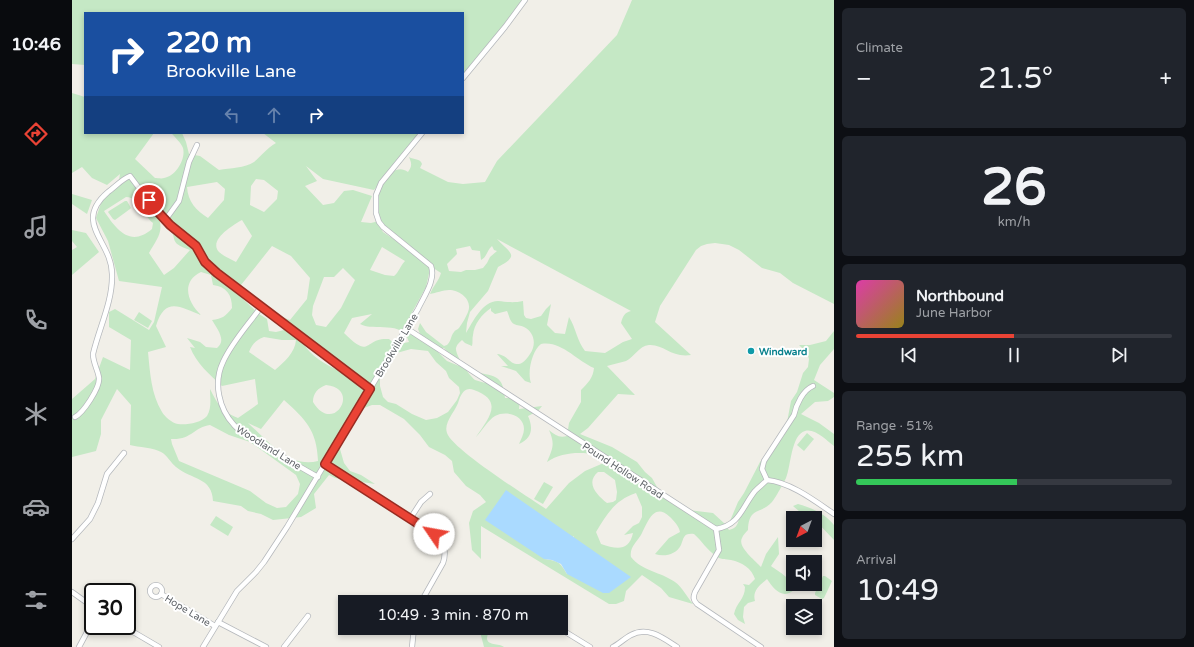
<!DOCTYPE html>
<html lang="en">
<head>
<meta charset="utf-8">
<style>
  :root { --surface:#171b24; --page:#20242c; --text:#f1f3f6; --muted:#9ea1a6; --line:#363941; --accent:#ea4335 }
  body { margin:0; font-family:"Varela Round",sans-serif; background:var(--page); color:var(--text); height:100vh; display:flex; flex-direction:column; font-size:15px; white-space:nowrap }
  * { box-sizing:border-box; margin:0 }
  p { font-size:13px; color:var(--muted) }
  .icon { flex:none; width:22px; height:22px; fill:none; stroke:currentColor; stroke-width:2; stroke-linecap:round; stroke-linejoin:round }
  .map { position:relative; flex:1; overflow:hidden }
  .details { display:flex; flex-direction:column; gap:8px; padding:8px; background:#0d0f14; width:360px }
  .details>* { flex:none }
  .top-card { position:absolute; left:12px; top:12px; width:380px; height:122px; border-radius:0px; box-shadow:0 2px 6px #0003; background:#1a4fa0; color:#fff; overflow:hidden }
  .needle { width:26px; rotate:221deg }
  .controls { position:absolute; left:714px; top:511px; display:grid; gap:8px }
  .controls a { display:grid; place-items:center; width:36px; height:36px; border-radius:0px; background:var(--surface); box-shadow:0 2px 6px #0003; font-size:20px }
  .speed { position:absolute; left:12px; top:583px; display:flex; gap:8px; font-size:20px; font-weight:700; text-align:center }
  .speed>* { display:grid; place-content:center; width:52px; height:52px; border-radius:50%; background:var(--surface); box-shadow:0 2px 6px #0003; line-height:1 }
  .speed .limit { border:2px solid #111; border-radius:6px; background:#fff; color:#111 }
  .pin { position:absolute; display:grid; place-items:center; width:34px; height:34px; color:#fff; margin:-17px; border:2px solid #fff; border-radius:50%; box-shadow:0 1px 4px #0007 }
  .me { position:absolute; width:44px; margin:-22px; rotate:303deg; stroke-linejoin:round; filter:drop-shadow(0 0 3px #0008) }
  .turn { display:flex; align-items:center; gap:14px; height:84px; padding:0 16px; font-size:18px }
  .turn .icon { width:52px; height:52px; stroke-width:2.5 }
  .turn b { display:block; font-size:28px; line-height:34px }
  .lanes { display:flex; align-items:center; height:38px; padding:0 16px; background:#0003; justify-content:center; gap:20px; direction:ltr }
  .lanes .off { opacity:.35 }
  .big { font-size:30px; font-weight:600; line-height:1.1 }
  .details .widget { flex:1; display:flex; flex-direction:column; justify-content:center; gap:6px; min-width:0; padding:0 14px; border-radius:6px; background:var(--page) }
  .details .dial { align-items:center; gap:0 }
  .dial b { font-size:52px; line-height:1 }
  .song { display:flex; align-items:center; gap:12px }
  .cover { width:48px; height:48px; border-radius:6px; background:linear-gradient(135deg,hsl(320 70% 55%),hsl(50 70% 35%)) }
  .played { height:4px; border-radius:2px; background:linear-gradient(90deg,var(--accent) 50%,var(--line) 50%) }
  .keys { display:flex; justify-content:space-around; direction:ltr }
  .heat { display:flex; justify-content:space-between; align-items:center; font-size:22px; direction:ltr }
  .charge { height:6px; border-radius:3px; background:linear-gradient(90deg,#34c759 51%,var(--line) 0) }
  .trip { position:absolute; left:266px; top:595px; width:230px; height:40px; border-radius:0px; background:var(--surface); box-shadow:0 2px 6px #0003; font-weight:600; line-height:40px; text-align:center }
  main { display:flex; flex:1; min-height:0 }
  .menu { display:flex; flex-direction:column; width:72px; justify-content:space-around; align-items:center; background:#090b0e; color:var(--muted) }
  .menu .icon { width:28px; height:28px }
  .menu .active { color:var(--accent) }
  .menu b { font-size:18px; color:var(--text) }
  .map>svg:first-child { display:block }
</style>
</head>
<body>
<main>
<nav class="menu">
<b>10:46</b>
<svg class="icon active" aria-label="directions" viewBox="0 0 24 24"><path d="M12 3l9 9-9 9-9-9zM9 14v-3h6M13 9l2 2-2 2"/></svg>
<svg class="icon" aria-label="music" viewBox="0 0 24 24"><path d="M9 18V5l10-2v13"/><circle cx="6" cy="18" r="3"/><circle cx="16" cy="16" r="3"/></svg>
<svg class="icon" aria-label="phone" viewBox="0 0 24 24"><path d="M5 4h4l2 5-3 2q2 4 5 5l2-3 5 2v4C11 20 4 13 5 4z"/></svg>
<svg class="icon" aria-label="climate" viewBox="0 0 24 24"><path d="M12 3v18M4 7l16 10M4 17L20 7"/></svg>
<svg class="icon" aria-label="car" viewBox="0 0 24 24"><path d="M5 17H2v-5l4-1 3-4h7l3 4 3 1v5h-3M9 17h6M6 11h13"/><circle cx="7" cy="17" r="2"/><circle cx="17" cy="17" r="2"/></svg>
<svg class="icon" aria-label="filters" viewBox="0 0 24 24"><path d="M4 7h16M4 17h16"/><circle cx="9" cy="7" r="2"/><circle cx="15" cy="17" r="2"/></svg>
</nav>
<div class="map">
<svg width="762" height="647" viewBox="0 0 762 647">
  <rect width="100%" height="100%" fill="#f1efe8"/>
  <!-- green -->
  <g fill="#c5e8c5" fill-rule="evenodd">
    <path d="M 0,0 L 452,0 L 391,78 L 391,13 L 13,13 L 13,65 L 0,64 Z"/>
    <path d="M 560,0 L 762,0 L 762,304 L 721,283 L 708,273 L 690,268 L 667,250 L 657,245 L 643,243 L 635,244 L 629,246 L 624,250 L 588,306 L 583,322 L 619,355 C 599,358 592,344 577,345 C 567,346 562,357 554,361 C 548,363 541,364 535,366 L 563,395 L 546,394 L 516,428 L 508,434 L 540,447 L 565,462 L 573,472 L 580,478 L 585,487 L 608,509 L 641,513 L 653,524 L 657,530 C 664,528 665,526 667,519 L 658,521 L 666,502 L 672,493 L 688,462 L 713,433 L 719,401 L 725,392 L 731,373 L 736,367 L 737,359 L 735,353 L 727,345 L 738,345 L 754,341 L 762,331 L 762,349 L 748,365 L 742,380 L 762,393 L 762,397 L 756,401 L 743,402 L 729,414 L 747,423 L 762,434 L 762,446 C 755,441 743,428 733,431 C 719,435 719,466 714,478 C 712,482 703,499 700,502 C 688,515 677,506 676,530 C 674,532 671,535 670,538 C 665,547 684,561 689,567 L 694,554 L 706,537 L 707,554 L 699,566 C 707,572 721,579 722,590 C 710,600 702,589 695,579 C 688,585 680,591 683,601 L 676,603 L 672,607 L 671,617 L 673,624 L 666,620 L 662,614 C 664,603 673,599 673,587 L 671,584 L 677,585 L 683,579 C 680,569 670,562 659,560 C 654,559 649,560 644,556 C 635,550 630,541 622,534 C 611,533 612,538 609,545 C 604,555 592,557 583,554 L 597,538 L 608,532 C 607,526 602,521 598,517 C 582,502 576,522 570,533 C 566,541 557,547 559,557 C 570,571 589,572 603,582 C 610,587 615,597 621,604 L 597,597 L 589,588 L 570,575 L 554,591 L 552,601 L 544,604 L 537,604 L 409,526 L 409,559 L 400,550 L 397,523 L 401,511 L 414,502 L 408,495 L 394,486 L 382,472 L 380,461 L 373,455 L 357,447 L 348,435 L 332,419 L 308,405 L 300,405 L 292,408 L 273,424 L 268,449 L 272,463 L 278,471 L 289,475 L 303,484 L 263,478 L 257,475 L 242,494 L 244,508 L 229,517 L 201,520 L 189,514 L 176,511 L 169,506 L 141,501 C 140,477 120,480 104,467 C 99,463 95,455 89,452 C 83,448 66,447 58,445 L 59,405 L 45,389 L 29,420 L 29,434 L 24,451 L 0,457 L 0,399 L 23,379 L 31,357 L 58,370 L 59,340 L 37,327 L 37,312 L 43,309 L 77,330 L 82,322 L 90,287 L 47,281 L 36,241 L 24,218 L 29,203 L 47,180 L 48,174 L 35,185 L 20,178 L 10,167 L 0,173 L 0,93 L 13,97 L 13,133 L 82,133 L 63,159 L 83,178 C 85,178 90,179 92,178 C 104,176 114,159 111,148 C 109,143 103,137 99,133 L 110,133 L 114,142 L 117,154 L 128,156 L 147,170 C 158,168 173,168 182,162 C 189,156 195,148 204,143 L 191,133 L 347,133 L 302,190 L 251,179 L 234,166 L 245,181 L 233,186 L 251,205 L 262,203 L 272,191 L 281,190 L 300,196 L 289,222 L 299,223 L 307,221 C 307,213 304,202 306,195 C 308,182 322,162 336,172 C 340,166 340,164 337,157 C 342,160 348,158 350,164 L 348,168 L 376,182 L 391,184 L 413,182 L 425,161 L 545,35 ZM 184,179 L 192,180 L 206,191 L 205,199 L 192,212 L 178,205 L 179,186 ZM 145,182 L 153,189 L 152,200 L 136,218 C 124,210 116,202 115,187 ZM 54,197 C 69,198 71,215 81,223 L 80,229 C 58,248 44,229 32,211 ZM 86,217 C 90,220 94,222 96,225 C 107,240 95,242 118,250 L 102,268 L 92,275 L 77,253 C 84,240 93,231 86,217 ZM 170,220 L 180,236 L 164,262 C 159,259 151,256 147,252 C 136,240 161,225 170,220 ZM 308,227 L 320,232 L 335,248 L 311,232 ZM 425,239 L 559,311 C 552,313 551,316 549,323 L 560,339 L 551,342 L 533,353 L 513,351 C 505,341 504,328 497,317 L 493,334 L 483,333 L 475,325 L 479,304 L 474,309 L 469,316 L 459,319 L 454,318 L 452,315 L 451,301 C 442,303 435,302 426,301 C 410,301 401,322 394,333 L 395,323 L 398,312 L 416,291 L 426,267 C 450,255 436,252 425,239 ZM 200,246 L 219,256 L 238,278 L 235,299 L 218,320 L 207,316 L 195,308 L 212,330 L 204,332 L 197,331 L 195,319 L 187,314 L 172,300 L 168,293 L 169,285 ZM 398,246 L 400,250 L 408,251 L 409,260 C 415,257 415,250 420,246 L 422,250 L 425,251 L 418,257 L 415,263 L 411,268 L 403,270 L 394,270 L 389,272 L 377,271 L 375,264 L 385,254 L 384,249 ZM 310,247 L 333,261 C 328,266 327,272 322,276 L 313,275 L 298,270 ZM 355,264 L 369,273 C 367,281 361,286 358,294 C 364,293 371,290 377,290 C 388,290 401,300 396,312 C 394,317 390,324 387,328 C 385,330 383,330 382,332 C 378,337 380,340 375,345 L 372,346 L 354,332 L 348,323 L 346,329 L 348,334 L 339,335 L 332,327 L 354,287 L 358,269 ZM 271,268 L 283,280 L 269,308 L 254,327 L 244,325 L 240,315 L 241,306 L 252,277 L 262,277 ZM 129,272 L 139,275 L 141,285 C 155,287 160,295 160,308 C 154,316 150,319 140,320 C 145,329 155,340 145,348 L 134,347 L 128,342 L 115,338 L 123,348 L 118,347 C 124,363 138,375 150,386 L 183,379 L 186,404 L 166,418 C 150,412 145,403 138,389 C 138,397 140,408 135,416 C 129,423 115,425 106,424 C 100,423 93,417 90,412 C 79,394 78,372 76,352 L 94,347 L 84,326 C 93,296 108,307 129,315 C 116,303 108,282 129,272 ZM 419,308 L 419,311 L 423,314 L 435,311 C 437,315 438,322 442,324 C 445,326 449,325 452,327 C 462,332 465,344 458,354 C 456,357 452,363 447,364 C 438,365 436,355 425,354 L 436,366 L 429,366 L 444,371 L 453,381 L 459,383 C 455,372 460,351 469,344 C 489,340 505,361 522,368 C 521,378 516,383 509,390 L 509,402 L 497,423 L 495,436 C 487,438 483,435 477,430 C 483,444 481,448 475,462 C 494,449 520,452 541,459 L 513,471 L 497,483 L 474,509 C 456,497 380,449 375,433 C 371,422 385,410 387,400 C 390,392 394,387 402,390 C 433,401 416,419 404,437 C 410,431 416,420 423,416 C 434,410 452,415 452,429 C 452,434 449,439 447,444 C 461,438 461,427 456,416 L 466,411 L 470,406 L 447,409 L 448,398 L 433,398 C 431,379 427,376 407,373 L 413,383 L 403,380 C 397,375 383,355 384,348 C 385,344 387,343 390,340 L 393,343 L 400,346 C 401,342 400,339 401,335 C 402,324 410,314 419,308 ZM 300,314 L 288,324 C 303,332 330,319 337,342 L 332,343 L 327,348 L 317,339 C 291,337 300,361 272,333 L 280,318 ZM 192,337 L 210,340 L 224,340 C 223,353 212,362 203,370 L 177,352 C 180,344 184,340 192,337 ZM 231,343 C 247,345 259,355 267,370 C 254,366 238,355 231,343 ZM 372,348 L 387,366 L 375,361 L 363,349 ZM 339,349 L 356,351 L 364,362 L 374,371 L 377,378 L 387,387 L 388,393 L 385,400 L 376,412 L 365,418 L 354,420 L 340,414 L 324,404 L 316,402 L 311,397 L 308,386 L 308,379 L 314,356 ZM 254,385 C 290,388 261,436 241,402 C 241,393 246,388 254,385 ZM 212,400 C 233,419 245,430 246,461 C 218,469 195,440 176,423 L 189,429 ZM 138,425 L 157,435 L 178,442 L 224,475 L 228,484 L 226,494 L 214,507 L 205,508 L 194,503 L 178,491 L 107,461 L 100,444 L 99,439 C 120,440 122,427 138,425 ZM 526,472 L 532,472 L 543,480 L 545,492 L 544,500 L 541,502 L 535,503 C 525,495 513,483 526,472 ZM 564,493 L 570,507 L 570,517 L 567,523 L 561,526 L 552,535 L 561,533 C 557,552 544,549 529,544 L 524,532 C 535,514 543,500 564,493 ZM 502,536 L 495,574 C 488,562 486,561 472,559 Z"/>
    <path d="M 0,194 L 20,200 L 15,214 L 0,204 Z"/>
    <path d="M 53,201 L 55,201 L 59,208 L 58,209 L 43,220 L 41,219 L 36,212 L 37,211 Z"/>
    <path d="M 0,230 L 14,233 L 27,252 L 0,275 L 0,250 L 5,247 L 0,241 Z"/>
    <path d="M 67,312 L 80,321 L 76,328 L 62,320 Z"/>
    <path d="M 735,433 L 742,439 L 732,451 L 725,445 Z"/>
    <path d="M 472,482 L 481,487 L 471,504 L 462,499 Z"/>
    <path d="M 726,504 C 740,508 752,513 762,525 L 762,540 L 743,520 L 743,518 C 734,518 727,511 721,506 Z"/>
    <path d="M 144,516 L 161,527 L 156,536 L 138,525 Z"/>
    <path d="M 751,576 L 753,576 L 760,581 L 752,598 L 750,599 L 743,595 L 743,593 Z"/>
    <path d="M 407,628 L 418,628 C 418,631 415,635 415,638 C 415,646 427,643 432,647 L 412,647 Z"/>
  </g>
  <!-- water -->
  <path fill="#aadaff" d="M 434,490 L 559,577 L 537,593 L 531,593 L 495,574 L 489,564 L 480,560 L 472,559 L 413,520 Z"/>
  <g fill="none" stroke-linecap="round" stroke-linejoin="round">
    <defs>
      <g id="street">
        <path d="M 391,78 L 433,27 L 453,0"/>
        <path d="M 94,219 L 107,201 L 117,162 L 125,145"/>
        <path d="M 189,307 C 176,325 160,342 151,362 C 141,383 147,409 162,425 C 167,431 175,435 182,439 C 203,452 224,465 246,477"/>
        <path d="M 334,328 L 644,529 C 668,525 670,507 683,491 C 687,487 691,484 695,480 C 718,482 743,501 762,514"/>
        <path d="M 3,417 C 11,413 28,388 27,378 C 26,370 21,363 21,354 C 27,328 41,301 40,274 C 40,241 0,223 36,192 C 43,187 50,179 58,176 L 85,212 L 124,246 L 129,256 L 135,264 L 189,307 L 298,389"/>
        <path d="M 253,464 L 368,539 C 373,548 374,554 371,563 L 349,602"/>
        <path d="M 695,480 L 690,469 L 692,461 L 722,415 C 724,405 731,390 741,386"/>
        <path d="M 338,519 L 349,502 L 358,494"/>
        <path d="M 644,529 L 647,550 L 623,592 C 621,597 621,600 625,604 L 689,647"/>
        <path d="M 0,539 L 18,519 L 26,503 L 35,474 L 52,453"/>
        <circle cx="84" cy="591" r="6"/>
        <path d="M 0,592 L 21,607"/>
        <path d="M 89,594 L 143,626"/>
        <path d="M 431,599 L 438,598 L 445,602"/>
        <path d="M 146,622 L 194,647"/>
        <path d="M 51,626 L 87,647"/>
        <path d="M 487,628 L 518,647"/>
        <path d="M 7,647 L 21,621"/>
        <path d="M 131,647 L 165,591 L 184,572 L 192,562 L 215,527 L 346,309 C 352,296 364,280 359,266 L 311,227 L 307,222 L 304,213 L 304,195 L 309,183 L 350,133"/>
        <path d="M 212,647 L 236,616"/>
        <path d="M 340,647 L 342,628"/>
        <path d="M 541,647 C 547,644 553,638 559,635 C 576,626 591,638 605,647"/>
      </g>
    </defs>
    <!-- street casing -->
    <use href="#street" stroke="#b5b8bc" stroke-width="6"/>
    <!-- street -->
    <use href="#street" stroke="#fff" stroke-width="4.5"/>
  </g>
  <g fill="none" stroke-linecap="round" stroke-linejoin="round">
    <defs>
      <path id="route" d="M 77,200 L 86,212 L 98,225 L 124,246 L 133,262 L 145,273 L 298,389 L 253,464 L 362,534"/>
    </defs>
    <!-- route casing -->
    <use href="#route" stroke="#982c22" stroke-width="10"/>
    <!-- route -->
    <use href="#route" stroke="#ea4335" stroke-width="7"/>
  </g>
  <!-- markers -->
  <circle fill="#0f9aa8" stroke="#fff" stroke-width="1.5" cx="679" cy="351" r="4"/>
  <g text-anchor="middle" stroke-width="4" stroke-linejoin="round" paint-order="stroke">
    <!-- street labels -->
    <g font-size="10" fill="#5f6368" stroke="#fff">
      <text transform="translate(324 345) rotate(-59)" y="4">Brookville Lane</text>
      <text transform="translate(197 447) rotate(32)" y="4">Woodland Lane</text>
      <text transform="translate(551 470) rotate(33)" y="4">Pound Hollow Road</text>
      <text transform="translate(116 610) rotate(31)" y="4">Hope Lane</text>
    </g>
    <!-- culture labels -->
    <g font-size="10" font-weight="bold" fill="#0d838f" stroke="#fff" text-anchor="start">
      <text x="687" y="355">Windward</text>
    </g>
  </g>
</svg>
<div class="controls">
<a><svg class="needle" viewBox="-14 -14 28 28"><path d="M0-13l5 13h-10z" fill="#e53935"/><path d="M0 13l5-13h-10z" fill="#9ea1a6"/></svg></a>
<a><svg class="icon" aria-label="sound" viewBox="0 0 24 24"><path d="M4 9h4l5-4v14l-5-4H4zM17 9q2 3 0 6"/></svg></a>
<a><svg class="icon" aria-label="layers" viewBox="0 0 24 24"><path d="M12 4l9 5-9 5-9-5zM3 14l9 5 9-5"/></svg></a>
</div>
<div class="speed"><div class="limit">30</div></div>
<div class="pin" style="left:77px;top:200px;background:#d93025"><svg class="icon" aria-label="arrive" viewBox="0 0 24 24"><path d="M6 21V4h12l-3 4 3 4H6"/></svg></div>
<svg class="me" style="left:362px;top:534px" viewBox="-20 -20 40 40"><circle r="19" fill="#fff"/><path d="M0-13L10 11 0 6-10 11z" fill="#ea4335"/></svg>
<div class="trip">10:49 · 3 min · 870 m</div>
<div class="top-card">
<div class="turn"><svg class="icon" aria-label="right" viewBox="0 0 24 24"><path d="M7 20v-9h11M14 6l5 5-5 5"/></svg><div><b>220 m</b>Brookville Lane</div></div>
<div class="lanes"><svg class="icon off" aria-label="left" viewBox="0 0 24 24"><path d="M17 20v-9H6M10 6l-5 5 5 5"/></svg><svg class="icon off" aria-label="ahead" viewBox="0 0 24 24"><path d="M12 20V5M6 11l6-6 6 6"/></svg><svg class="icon" aria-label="right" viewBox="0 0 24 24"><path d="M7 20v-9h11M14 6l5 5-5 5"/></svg></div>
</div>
</div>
<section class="details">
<div class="widget"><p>Climate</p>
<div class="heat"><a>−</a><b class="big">21.5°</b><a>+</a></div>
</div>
<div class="widget dial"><b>26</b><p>km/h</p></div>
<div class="widget">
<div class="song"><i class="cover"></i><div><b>Northbound</b><p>June Harbor</p></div></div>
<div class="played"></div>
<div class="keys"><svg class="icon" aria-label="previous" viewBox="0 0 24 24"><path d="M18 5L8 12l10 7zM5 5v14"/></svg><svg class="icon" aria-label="pause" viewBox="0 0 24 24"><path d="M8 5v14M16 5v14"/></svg><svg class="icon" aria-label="next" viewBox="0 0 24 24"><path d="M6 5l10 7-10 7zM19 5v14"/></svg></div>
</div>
<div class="widget"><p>Range · 51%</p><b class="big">255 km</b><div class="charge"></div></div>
<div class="widget"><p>Arrival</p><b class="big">10:49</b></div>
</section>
</main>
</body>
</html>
